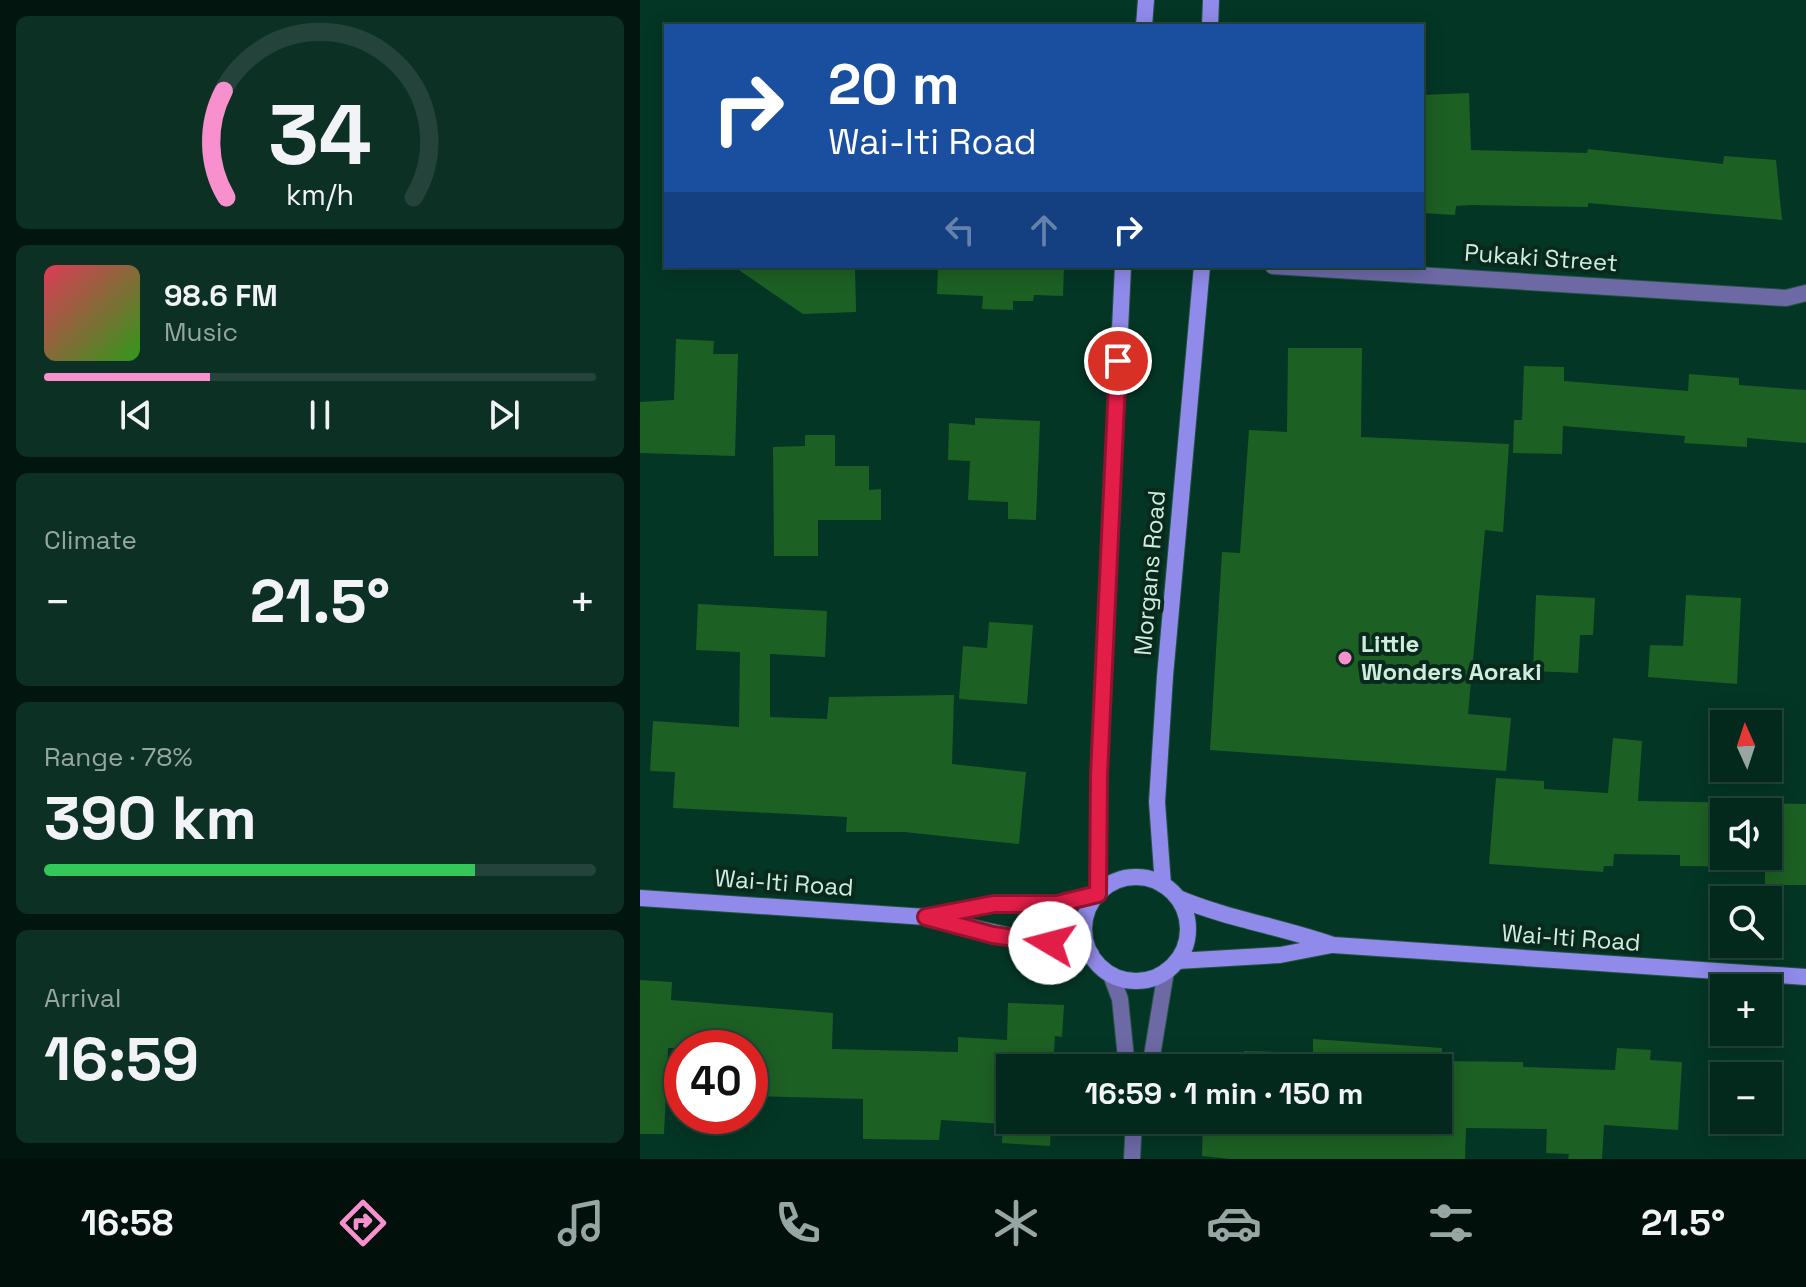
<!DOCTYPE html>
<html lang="en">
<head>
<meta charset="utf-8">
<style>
  :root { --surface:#03281c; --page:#0d3025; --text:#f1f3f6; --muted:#97a6a3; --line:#24443b; --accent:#f790cd }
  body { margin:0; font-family:"Space Grotesk",sans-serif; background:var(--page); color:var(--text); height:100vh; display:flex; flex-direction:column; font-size:30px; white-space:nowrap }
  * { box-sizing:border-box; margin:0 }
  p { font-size:26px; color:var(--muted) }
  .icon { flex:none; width:44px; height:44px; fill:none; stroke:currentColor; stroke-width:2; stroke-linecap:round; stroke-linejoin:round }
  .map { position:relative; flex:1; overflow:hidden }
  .panel { display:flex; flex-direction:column; gap:16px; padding:16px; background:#02160f; width:640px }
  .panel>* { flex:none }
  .hud { position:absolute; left:24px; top:24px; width:760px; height:244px; border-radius:0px; box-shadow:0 4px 20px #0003,0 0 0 2px var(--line); background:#1a4fa0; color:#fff; overflow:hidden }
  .needle { width:52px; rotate:357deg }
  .fabs { position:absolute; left:1070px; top:710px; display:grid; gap:16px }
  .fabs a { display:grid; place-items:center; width:72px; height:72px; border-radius:0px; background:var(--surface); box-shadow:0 4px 20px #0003,0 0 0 2px var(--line); font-size:40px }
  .speed { position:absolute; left:24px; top:1030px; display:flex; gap:16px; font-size:40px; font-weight:700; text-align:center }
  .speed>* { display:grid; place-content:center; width:104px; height:104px; border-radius:50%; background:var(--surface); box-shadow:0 4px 20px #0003,0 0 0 2px var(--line); line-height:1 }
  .speed .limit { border:12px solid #d22; background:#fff; color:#111 }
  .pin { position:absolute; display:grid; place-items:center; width:68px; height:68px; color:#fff; margin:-34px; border:4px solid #fff; border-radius:50%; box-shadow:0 2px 8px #0007 }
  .me { position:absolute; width:88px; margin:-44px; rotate:278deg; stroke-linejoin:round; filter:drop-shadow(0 0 6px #0008) }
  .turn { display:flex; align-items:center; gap:28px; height:168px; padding:0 32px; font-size:36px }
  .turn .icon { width:104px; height:104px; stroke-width:2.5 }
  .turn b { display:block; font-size:56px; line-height:68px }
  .lanes { display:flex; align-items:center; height:76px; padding:0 32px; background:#0003; justify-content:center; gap:40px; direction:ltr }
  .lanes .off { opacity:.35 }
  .big { font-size:60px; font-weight:800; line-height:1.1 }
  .panel .widget { flex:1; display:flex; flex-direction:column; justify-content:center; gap:12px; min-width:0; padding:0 28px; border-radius:12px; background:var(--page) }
  .panel .dial { align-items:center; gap:0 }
  .dial svg { height:208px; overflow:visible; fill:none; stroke:var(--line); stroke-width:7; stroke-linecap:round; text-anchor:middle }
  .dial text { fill:var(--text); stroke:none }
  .song { display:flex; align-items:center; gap:24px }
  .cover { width:96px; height:96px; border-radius:12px; background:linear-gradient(135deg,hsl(350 70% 55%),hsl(110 70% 35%)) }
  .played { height:8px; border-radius:4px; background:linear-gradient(90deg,var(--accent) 30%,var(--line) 30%) }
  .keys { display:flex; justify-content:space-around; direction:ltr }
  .heat { display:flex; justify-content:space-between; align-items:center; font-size:44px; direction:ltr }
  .charge { height:12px; border-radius:6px; background:linear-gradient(90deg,#34c759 78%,var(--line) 0) }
  .trip { position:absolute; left:356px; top:1054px; width:456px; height:80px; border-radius:0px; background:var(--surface); box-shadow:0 4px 20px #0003,0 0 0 2px var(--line); font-weight:800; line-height:80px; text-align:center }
  .dock { display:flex; height:128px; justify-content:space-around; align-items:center; background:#01100b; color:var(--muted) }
  .dock .icon { width:56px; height:56px }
  .dock .selected { color:var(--accent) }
  .dock b { font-size:36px; color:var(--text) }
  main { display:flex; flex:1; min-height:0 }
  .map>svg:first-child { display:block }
</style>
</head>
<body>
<main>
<section class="panel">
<div class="widget dial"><svg viewBox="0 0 100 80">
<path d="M14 69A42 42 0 1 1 86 69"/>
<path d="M14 69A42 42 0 0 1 13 28" stroke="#f790cd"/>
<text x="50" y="56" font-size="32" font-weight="700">34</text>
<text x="50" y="72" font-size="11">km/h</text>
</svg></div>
<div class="widget">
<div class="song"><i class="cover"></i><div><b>98.6 FM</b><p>Music</p></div></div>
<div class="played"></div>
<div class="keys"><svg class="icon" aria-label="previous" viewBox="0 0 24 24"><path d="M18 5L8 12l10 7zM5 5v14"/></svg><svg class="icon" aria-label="pause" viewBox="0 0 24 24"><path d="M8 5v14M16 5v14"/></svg><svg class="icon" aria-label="next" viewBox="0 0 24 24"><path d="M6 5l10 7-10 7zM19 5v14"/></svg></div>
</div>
<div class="widget"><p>Climate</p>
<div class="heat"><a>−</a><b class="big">21.5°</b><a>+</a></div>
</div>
<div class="widget"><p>Range · 78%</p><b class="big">390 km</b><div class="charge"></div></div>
<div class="widget"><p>Arrival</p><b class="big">16:59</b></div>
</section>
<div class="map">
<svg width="1166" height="1159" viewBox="0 0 1166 1159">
  <rect width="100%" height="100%" fill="#043625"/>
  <!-- building -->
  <g fill="#1d6024" fill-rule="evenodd">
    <path d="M 829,93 L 831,150 L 947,153 L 948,149 L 1083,164 L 1084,156 L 1136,160 L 1142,220 L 948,203 L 948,207 L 830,205 L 816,206 L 815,215 L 782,213 L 782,95 Z"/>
    <path d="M 93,266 L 215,266 L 216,312 L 163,314 Z"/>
    <path d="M 298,266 L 424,266 L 423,296 L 394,295 L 393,301 L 373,301 L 373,310 L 342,309 L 343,296 L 297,294 Z"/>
    <path d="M 36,339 L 74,341 L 73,354 L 98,354 L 95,456 L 0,453 L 0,402 L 34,400 Z"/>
    <path d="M 648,348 L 722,348 L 721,437 L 869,444 L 863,532 L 845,530 L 828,714 L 871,718 L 866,771 L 570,750 L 582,552 L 600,553 L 609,430 L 647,432 Z"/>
    <path d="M 884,366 L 924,367 L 924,381 L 1048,391 L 1049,374 L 1099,378 L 1099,385 L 1166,390 L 1166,443 L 1107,438 L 1107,447 L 1044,443 L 1045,436 L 923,426 L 922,454 L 873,453 L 874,420 L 882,420 Z"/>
    <path d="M 335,418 L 400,421 L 396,520 L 368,519 L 368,502 L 328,500 L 330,461 L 308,460 L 309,423 L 335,425 Z"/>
    <path d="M 165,435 L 195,435 L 195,466 L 229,466 L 229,490 L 241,489 L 241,520 L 178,520 L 178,556 L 134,556 L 133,447 L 165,446 Z"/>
    <path d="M 896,595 L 955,598 L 953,635 L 940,635 L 938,673 L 893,671 Z"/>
    <path d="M 1046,595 L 1101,598 L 1097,684 L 1008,677 L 1010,645 L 1043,646 Z"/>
    <path d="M 58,604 L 187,611 L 185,657 L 130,654 L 130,717 L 187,719 L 189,697 L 314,695 L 312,764 L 386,772 L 379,844 L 264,832 L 206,832 L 207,817 L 33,808 L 35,772 L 10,771 L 13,721 L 99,727 L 100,652 L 56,650 Z"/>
    <path d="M 349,622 L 393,625 L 387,704 L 319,699 L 323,646 L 347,648 Z"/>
    <path d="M 973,738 L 1002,741 L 998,801 L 1166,804 L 1166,885 L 1125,885 L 1125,867 L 1040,866 L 1040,855 L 974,854 L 973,866 L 964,866 L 963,872 L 849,864 L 856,778 L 904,781 L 904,789 L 968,793 ZM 1084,812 L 1128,812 L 1128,856 L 1084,856 Z"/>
    <path d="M 0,980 L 32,982 L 31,1000 L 193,1013 L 192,1049 L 318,1052 L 318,1037 L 367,1040 L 368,1003 L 424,1005 L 422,1037 L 415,1036 L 413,1068 L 370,1068 L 370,1120 L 411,1120 L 410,1146 L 362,1143 L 363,1124 L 301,1120 L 299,1140 L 223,1139 L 223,1099 L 110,1096 L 110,1048 L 28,1048 L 24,1134 L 0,1134 Z"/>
    <path d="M 673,1039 L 802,1048 L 801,1061 L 883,1062 L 883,1067 L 975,1070 L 977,1048 L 1011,1050 L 1010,1060 L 1042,1062 L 1038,1130 L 964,1125 L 962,1159 L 928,1159 L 929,1154 L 906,1153 L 907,1129 L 826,1128 L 825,1159 L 590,1159 L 562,1156 L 563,1120 L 798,1120 L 798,1068 L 603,1068 L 604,1051 L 673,1053 Z"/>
  </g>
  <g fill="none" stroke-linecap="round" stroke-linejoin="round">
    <defs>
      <g id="street">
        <path d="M 633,266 L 1146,298 L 1166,293"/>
        <path d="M 471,975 L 480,999 L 487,1068"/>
        <path d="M 510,1068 L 526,971"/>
        <path d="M 492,1159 L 494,1120"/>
      </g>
      <g id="secondary">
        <path d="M 504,26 L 506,0"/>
        <path d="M 570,26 L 571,0"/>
        <circle cx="496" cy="929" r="52"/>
        <path d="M 523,885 L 517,802 L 525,676 L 562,266"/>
        <path d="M 0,898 L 286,917 L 451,954"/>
        <path d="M 538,898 C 588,919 642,927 693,945 L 1166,977"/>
        <path d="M 286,917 L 354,904 L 417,904 L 458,894 L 459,775 L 483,266"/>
        <path d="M 537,961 L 640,955 L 692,945"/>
      </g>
    </defs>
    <!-- street casing -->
    <use href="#street" stroke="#245343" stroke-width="18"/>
    <!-- secondary casing -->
    <use href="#secondary" stroke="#245343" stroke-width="18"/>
    <!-- street -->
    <use href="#street" stroke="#6c69a5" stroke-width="16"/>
    <!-- secondary -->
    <use href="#secondary" stroke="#908aea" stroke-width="16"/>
  </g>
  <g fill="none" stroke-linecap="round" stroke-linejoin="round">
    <defs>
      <path id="route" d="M 410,943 L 353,935 L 286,917 L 354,904 L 417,904 L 458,894 L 459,775 L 478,361"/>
    </defs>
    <!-- route casing -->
    <use href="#route" stroke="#92132f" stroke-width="20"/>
    <!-- route -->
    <use href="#route" stroke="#e11d48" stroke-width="14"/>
  </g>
  <!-- markers -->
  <circle fill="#f790cd" stroke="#09291d" stroke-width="3" cx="705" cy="658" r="8"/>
  <g text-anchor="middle" stroke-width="8" stroke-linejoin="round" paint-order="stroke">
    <!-- street labels -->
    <g font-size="24" fill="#cfecde" stroke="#09291d">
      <text transform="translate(901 258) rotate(4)" y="8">Pukaki Street</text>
      <text transform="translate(510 573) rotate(-85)" y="8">Morgans Road</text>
      <text transform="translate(144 883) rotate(4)" y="8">Wai-Iti Road</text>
      <text transform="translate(931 938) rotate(4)" y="8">Wai-Iti Road</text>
    </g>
    <!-- poi labels -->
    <g font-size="24" font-weight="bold" fill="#cfecde" stroke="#09291d" text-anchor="start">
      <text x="721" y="652">Little<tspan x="721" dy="28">Wonders Aoraki</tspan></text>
    </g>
  </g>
</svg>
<div class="fabs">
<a><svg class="needle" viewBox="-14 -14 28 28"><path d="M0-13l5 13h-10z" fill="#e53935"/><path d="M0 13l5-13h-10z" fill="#97a6a3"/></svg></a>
<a><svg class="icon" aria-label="sound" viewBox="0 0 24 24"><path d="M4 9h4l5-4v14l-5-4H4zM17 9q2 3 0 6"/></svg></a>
<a><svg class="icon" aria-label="search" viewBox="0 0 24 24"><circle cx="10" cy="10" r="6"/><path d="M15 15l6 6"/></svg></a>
<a>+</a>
<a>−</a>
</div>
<div class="speed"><div class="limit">40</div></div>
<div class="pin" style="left:478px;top:361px;background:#d93025"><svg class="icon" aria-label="arrive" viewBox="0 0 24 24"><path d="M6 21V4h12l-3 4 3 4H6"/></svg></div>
<svg class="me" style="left:410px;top:943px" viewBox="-20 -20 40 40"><circle r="19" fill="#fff"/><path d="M0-13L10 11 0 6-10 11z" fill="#e11d48"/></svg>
<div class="trip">16:59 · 1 min · 150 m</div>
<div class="hud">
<div class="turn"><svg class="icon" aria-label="right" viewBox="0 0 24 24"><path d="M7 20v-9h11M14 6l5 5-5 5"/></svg><div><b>20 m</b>Wai-Iti Road</div></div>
<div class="lanes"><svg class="icon off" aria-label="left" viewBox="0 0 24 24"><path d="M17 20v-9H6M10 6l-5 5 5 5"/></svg><svg class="icon off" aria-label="ahead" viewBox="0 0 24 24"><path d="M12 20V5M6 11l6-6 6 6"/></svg><svg class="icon" aria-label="right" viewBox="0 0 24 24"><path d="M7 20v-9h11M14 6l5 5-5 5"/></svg></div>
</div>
</div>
</main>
<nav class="dock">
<b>16:58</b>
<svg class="icon selected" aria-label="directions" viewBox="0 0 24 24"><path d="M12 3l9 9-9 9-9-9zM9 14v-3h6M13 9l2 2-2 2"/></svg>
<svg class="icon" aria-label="music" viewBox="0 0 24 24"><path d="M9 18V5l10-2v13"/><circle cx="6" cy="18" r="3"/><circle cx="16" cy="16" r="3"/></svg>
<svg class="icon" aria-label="phone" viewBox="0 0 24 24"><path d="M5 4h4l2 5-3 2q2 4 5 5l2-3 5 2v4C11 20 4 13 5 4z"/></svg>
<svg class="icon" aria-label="climate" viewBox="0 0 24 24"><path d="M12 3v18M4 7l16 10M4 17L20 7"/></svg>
<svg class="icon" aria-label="car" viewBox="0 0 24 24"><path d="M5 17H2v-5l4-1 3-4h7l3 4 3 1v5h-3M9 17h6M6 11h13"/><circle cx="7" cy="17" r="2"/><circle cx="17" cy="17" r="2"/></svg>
<svg class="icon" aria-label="filters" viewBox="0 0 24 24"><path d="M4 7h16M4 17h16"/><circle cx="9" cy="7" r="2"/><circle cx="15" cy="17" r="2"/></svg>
<b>21.5°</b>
</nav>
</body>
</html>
